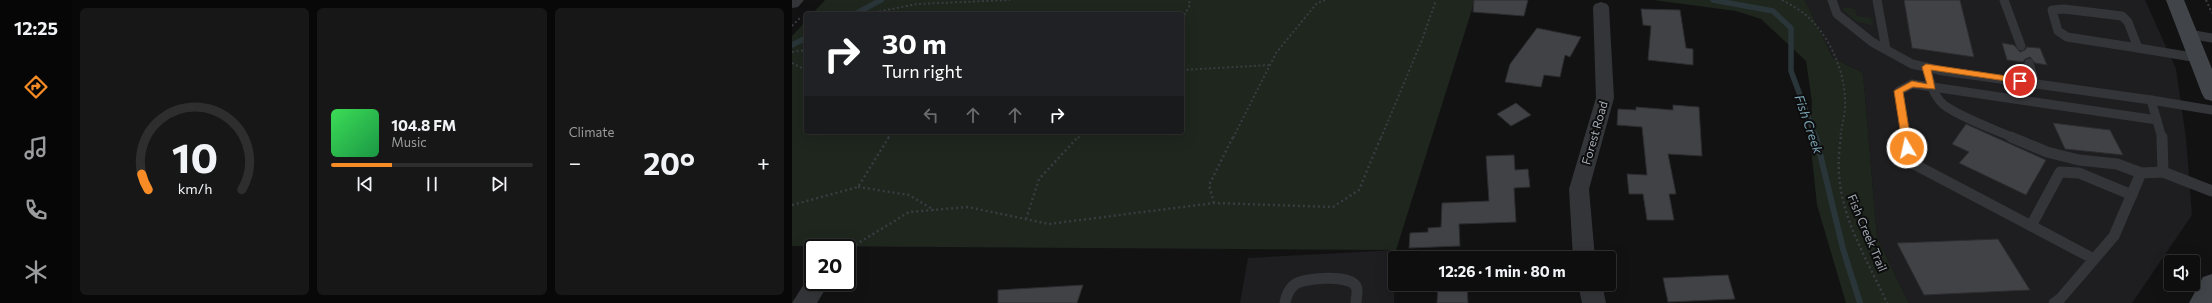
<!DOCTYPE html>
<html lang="en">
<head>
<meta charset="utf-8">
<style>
  :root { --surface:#0e0e0e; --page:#171717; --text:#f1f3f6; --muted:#9b9c9e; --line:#2e2e2e; --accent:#f78c26 }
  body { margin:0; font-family:Commissioner,sans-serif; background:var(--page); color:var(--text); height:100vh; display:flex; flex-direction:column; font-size:15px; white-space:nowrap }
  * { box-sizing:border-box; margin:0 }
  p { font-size:13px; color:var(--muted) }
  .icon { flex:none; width:22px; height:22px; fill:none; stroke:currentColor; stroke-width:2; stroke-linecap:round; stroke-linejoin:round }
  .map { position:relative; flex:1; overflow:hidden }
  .drawer { display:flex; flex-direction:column; gap:8px; padding:8px; background:#080808; width:720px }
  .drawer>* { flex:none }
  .hud { position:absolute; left:12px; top:12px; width:380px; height:122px; border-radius:4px; box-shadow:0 4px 16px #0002,0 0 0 1px var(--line); background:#202124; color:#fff; overflow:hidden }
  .controls { position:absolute; left:1372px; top:255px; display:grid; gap:8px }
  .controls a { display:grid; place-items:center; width:36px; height:36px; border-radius:4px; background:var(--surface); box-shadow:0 4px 16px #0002,0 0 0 1px var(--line); font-size:20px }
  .speed { position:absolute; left:12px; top:239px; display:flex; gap:8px; font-size:20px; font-weight:700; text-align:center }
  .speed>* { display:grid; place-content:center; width:52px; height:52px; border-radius:50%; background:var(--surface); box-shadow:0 4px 16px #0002,0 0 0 1px var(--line); line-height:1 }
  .speed .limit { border:2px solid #111; border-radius:6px; background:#fff; color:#111 }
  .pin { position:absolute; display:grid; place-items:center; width:34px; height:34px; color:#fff; margin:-17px; border:2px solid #fff; border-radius:50%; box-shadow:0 1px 4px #0007 }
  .me { position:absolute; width:44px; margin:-22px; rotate:351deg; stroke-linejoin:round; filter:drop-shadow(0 0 3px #0008) }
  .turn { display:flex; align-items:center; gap:14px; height:84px; padding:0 12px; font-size:18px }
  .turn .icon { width:52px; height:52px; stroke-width:2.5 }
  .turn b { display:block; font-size:28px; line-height:34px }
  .lanes { display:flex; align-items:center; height:38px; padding:0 12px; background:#0003; justify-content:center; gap:20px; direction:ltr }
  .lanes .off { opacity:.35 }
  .big { font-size:30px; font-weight:700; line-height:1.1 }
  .drawer .card { flex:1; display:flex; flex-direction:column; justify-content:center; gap:6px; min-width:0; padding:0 14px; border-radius:6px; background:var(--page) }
  .drawer .dial { align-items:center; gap:0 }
  .dial svg { height:104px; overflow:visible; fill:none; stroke:var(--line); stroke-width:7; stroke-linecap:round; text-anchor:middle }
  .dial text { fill:var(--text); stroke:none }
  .song { display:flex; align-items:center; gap:12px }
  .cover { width:48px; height:48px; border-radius:6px; background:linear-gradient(135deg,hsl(130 70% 55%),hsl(140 70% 35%)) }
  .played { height:4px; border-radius:2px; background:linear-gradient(90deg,var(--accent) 30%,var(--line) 30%) }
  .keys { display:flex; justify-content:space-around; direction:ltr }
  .heat { display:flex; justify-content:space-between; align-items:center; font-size:22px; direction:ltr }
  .drawer .tiles { flex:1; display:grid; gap:8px; grid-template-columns:repeat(3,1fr) }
  .trip { position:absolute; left:596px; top:251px; width:228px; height:40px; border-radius:4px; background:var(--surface); box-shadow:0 4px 16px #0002,0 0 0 1px var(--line); font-weight:700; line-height:40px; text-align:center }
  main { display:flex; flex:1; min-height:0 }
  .tabs { display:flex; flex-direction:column; width:72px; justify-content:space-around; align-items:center; background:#060606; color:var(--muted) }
  .tabs .icon { width:28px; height:28px }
  .tabs .selected { color:var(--accent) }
  .tabs b { font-size:18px; color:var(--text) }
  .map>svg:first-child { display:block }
</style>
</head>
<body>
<main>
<nav class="tabs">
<b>12:25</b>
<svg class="icon selected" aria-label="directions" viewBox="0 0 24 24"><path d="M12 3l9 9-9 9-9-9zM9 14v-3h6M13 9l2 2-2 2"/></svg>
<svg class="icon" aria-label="music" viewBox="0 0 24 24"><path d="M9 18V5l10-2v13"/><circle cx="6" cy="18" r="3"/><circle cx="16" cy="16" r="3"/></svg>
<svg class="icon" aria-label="phone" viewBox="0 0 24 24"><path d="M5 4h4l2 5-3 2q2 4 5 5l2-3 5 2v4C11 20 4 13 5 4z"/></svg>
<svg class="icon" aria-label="climate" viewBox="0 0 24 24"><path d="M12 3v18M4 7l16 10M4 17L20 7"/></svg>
</nav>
<section class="drawer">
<div class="tiles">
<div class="card dial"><svg viewBox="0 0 100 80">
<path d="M14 69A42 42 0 1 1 86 69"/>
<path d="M14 69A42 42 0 0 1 9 57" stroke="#f78c26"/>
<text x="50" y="56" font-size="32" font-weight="700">10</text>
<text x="50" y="72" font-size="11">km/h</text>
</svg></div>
<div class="card">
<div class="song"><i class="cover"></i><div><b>104.8 FM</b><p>Music</p></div></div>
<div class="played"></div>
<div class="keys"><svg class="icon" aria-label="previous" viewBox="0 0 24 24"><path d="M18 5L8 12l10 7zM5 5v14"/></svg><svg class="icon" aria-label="pause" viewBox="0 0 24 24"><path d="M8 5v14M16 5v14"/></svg><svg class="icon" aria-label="next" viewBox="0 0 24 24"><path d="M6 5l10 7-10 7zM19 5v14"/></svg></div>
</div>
<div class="card"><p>Climate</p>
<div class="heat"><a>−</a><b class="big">20°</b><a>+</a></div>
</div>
</div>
</section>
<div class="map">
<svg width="1420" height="303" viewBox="0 0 1420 303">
  <rect width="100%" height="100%" fill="#121213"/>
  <!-- built -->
  <g fill="#1e1e20">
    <path d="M 1013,0 L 1353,0 L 1384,69 L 1394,138 L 1400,215 L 1340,303 L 1117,303 L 1085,237 L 1071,73 L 1041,58 Z"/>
    <path d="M 604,250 L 602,303 L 448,303 L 456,258 Z"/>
  </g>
  <!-- green -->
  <g fill="#1e261e">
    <path d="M 33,0 L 683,0 L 604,250 L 0,246 L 0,36 L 14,21 L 14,132 L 390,132 L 390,14 L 20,14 Z"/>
    <path d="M 861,0 L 1013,0 L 1041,58 L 1071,73 L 1085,237 L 1117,303 L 1054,303 L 1025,205 L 1018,139 L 1020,102 L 1014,61 L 969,19 L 944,11 Z"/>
    <path d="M 1052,7 L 1063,9 L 1065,16 L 1079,18 L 1081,25 L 1065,22 L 1051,10 Z"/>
  </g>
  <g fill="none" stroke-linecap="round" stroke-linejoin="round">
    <!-- stream-far1 -->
    <g stroke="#2a3539" stroke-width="5.5">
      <path d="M 921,0 L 981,11 L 999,28 L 999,71 L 1024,138"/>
      <path d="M 63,14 L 89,0"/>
      <path d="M 0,45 L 14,38"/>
    </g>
    <!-- stream -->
    <path stroke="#2a3539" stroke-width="6" d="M 1024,137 L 1051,249 L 1068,303"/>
  </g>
  <!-- building -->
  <g fill="#414246" stroke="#2c2c2f">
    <path d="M 682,0 L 736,0 L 732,16 L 681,12 Z"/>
    <path d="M 1112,0 L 1168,0 L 1182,57 L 1120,48 Z"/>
    <path d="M 849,9 L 888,10 L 894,48 L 901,49 L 901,65 L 856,60 L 859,26 L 851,25 Z"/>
    <path d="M 745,28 L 789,37 L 778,57 L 773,55 L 768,77 L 752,75 L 749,87 L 713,82 L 718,64 Z"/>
    <path d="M 1210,43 L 1222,45 L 1228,52 L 1233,50 L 1235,47 L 1248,48 L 1255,65 L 1243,63 L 1238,57 L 1233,59 L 1231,62 L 1215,60 Z"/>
    <path d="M 724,103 L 739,115 L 719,126 L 705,114 Z"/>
    <path d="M 881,105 L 907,107 L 910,156 L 876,154 L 884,194 L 877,194 L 882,220 L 855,220 L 851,194 L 837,194 L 835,174 L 855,175 L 850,127 L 825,125 L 826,109 L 844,110 L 844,107 L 881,110 Z"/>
    <path d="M 1261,123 L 1318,130 L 1331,155 L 1273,149 Z"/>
    <path d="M 1174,124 L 1254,160 L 1234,195 L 1167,163 L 1177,152 L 1160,144 Z"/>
    <path d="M 722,155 L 723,170 L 736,169 L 738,187 L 722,188 L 724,222 L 667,224 L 668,246 L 617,248 L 618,233 L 636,232 L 636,228 L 649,227 L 650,203 L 697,201 L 694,156 Z"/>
    <path d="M 1206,239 L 1238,290 L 1132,295 L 1105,243 Z"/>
    <path d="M 936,275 L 943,299 L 876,302 L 871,278 Z"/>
    <path d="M 646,284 L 675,284 L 676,303 L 645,303 Z"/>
    <path d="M 291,285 L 285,303 L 206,303 L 206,290 Z"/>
  </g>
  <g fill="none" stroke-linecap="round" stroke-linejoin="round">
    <!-- path-far1 -->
    <g stroke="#393c40" stroke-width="2" stroke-dasharray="2 2.5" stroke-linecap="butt">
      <path d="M 990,0 C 1001,6 1012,12 1020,21 C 1039,40 1052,72 1053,98 C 1054,112 1050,125 1048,138"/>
      <path d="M 1414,0 L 1420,13"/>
      <path d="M 74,14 L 125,4 L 218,0"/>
      <path d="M 390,19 L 398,5 L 397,0"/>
      <path d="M 0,26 L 8,18"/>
      <path d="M 0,52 L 14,50"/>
      <path d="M 0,63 L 14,70"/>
      <path d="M 390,70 L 478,65"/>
      <path d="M 96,138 L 100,132"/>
      <path d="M 286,138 L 291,132"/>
      <path d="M 441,138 L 484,53 L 525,3 L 534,0"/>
      <path d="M 589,138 L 630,40 L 644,0"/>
    </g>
    <!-- path -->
    <g stroke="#393c40" stroke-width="2.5" stroke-dasharray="2 3" stroke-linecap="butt">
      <path d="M 1049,137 C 1038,203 1069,246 1095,303"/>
      <path d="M 66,187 L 117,195 L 142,210"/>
      <path d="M 422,203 L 417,185 L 441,137"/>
      <path d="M 0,205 L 66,187 L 97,137"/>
      <path d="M 234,219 L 247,179 L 286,137"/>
      <path d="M 55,250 L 117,212 L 176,207 L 257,224 L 422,203 L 541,207 L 567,190 L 589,137"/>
    </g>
    <!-- service-far1 -->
    <g stroke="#333538" stroke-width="9">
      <path d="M 1040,0 L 1045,14 L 1080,42 L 1120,64 L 1151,71 L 1359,100"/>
      <path d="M 1085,0 L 1094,49"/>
      <path d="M 1212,0 L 1229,46"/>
      <path d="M 1272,9 L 1330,16 L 1336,22 L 1346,48 L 1275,37 L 1266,31 L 1260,10 Z"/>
      <path d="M 1397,34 L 1420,38"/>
      <path d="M 1346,48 L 1406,58"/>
      <path d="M 1237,63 L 1243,83"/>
      <path d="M 1134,67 C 1137,78 1140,92 1148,101 C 1157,113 1206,131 1222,138"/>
      <path d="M 1114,138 L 1107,91 L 1120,84 L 1365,120"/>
      <path d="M 1370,138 L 1359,100 L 1420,110"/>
    </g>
    <!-- service -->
    <g stroke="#333538" stroke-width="11">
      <path d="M 1114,137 L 1118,162 L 1302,259"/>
      <path d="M 1219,137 L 1255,152 L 1287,160 L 1325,164 L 1349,173"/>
      <path d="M 1370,137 L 1371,172"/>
      <path d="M 1239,226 L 1268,172 L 1287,173 L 1340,195"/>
      <path d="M 493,303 C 494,297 496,291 501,286 C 509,277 556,275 563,285 C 567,289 564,297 564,303"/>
      <path d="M 1262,303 L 1268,299 L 1322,236 L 1349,173 L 1371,172 L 1420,191"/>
    </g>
    <!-- minor -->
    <g fill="#333538" fill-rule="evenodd">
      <path d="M 809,2 L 815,4 L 817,7 L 822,98 L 797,189 L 803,258 L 781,258 L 777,189 L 804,98 L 801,7 L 803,4 Z"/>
      <path d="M 21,279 L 21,282 L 31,282 L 34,288 L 25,303 L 0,303 L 14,281 Z"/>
      <path d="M 786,284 L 810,284 L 814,303 L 790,303 Z"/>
    </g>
    <!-- tertiary -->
    <path fill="#333538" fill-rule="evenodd" d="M 0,0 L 12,0 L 6,7 L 0,8 Z"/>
    <!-- secondary -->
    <g fill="#414449" fill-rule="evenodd">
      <path d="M 1374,0 L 1392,0 L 1420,69 L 1420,101 L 1413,99 L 1410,94 Z"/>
      <path d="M 1420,274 L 1420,303 L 1397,303 L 1411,277 Z"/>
    </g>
  </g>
  <!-- route -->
  <path fill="#f78c26" stroke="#a15b19" d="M 1134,64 L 1228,78 L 1232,81 L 1228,83 L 1139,70 L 1143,89 L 1121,87 L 1111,92 L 1120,148 L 1115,151 L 1111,148 L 1102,91 L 1120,81 L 1135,84 L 1130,67 Z"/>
  <g text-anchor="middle" stroke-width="4" stroke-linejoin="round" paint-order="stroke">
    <!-- street labels -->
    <g font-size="12" fill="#a3abb4" stroke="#0d0d0e">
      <text transform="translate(803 133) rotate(-74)" y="4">Forest Road</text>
      <text transform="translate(1075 233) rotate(67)" y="4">Fish Creek Trail</text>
    </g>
    <!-- water labels -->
    <g font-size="13" font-style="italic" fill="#78a1b1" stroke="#0d0d0e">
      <text transform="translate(1017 124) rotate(71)" y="5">Fish Creek</text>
    </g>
  </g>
</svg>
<div class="controls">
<a><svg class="icon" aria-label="sound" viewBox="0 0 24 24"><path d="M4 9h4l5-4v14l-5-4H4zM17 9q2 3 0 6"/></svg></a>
</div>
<div class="speed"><div class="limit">20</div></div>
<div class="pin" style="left:1228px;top:81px;background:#d93025"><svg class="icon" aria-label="arrive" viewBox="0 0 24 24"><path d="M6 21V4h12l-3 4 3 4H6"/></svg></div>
<svg class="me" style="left:1115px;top:148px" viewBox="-20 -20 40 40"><circle r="17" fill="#f78c26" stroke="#fff" stroke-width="3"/><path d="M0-11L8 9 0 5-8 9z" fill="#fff"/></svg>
<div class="trip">12:26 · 1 min · 80 m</div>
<div class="hud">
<div class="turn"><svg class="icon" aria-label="right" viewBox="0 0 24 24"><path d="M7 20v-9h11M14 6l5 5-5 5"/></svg><div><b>30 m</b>Turn right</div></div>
<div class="lanes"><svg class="icon off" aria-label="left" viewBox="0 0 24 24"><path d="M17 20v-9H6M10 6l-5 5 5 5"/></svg><svg class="icon off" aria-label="ahead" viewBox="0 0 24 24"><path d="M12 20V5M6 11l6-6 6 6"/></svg><svg class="icon off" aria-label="ahead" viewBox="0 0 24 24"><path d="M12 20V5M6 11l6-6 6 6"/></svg><svg class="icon" aria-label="right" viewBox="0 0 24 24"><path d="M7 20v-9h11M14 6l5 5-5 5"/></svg></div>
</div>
</div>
</main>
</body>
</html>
